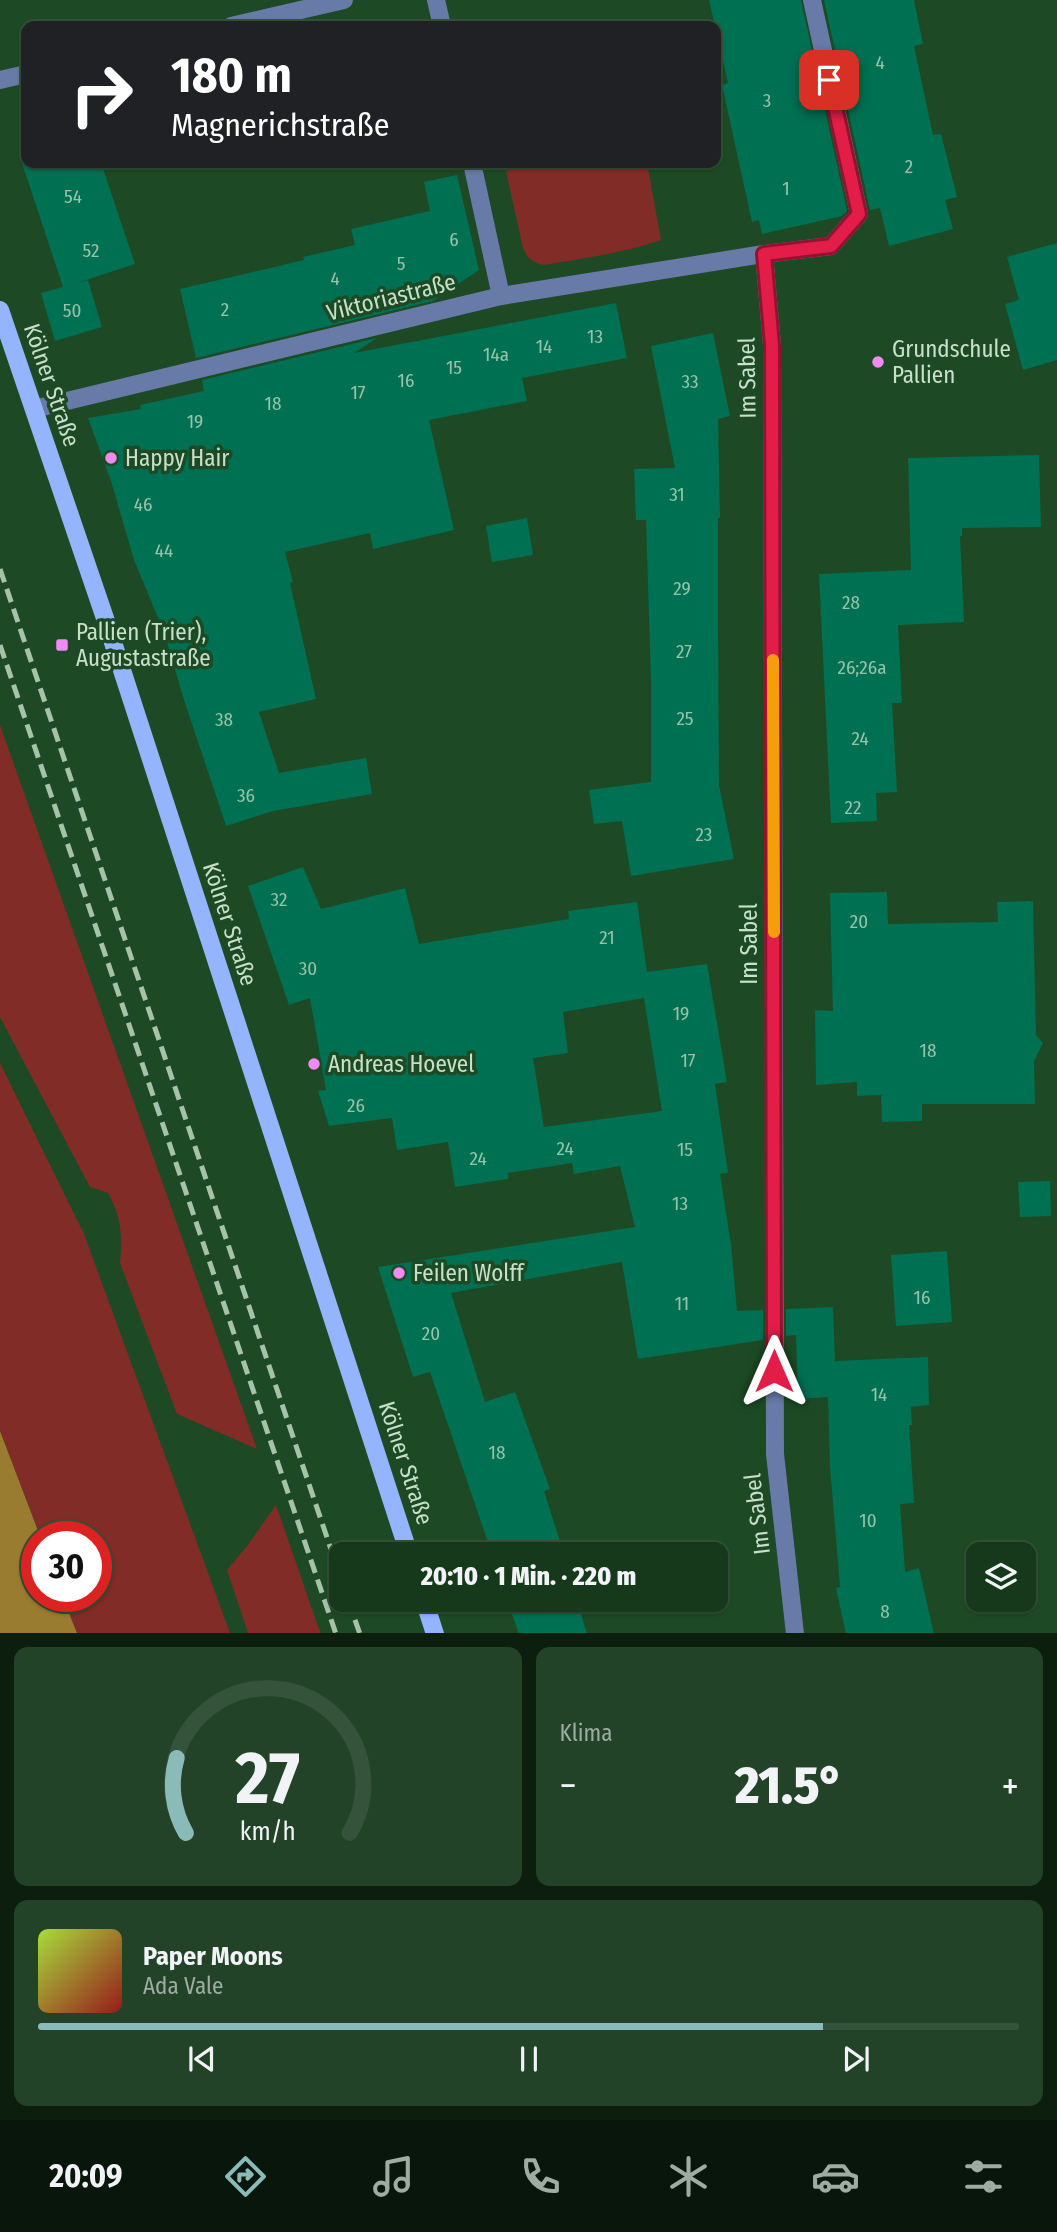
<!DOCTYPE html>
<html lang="de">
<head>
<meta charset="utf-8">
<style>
  :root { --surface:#16381b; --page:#234328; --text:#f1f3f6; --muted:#9eaca3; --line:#35523a; --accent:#8bbbb9 }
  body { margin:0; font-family:"Fira Sans Condensed",sans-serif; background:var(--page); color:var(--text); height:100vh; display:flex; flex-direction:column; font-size:26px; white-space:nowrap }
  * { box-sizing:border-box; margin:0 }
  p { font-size:23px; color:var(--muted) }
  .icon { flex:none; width:38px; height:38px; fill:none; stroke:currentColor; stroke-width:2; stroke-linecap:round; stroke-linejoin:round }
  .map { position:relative; height:1633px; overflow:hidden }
  .details { display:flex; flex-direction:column; gap:14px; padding:14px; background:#0c1f0f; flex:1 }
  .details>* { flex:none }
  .hud { position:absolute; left:21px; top:21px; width:700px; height:147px; border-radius:14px; box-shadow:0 2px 5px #0004,0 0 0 2px var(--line); background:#202124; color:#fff; overflow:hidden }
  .controls { position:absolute; left:966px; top:1542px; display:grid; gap:14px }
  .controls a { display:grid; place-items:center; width:70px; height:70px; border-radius:14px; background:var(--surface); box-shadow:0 2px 5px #0004,0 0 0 2px var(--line); font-size:35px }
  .speed { position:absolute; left:21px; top:1521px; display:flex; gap:14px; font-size:35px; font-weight:700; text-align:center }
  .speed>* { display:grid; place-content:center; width:91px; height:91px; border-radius:50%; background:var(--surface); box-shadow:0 2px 5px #0004,0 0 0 2px var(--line); line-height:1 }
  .speed .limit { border:10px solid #d22; background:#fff; color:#111 }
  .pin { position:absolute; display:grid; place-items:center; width:60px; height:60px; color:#fff; margin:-30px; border-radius:14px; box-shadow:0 4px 10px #0006 }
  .me { position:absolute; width:77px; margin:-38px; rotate:0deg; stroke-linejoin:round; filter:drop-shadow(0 0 5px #0008) }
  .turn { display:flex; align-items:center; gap:24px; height:147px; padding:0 35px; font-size:32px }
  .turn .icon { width:91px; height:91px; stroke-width:2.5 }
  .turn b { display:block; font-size:49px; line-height:60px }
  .big { font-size:52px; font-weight:800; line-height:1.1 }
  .details .tile { flex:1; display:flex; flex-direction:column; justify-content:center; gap:10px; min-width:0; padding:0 24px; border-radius:14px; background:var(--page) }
  .details .dial { align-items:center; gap:0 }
  .dial svg { height:182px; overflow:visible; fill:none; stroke:var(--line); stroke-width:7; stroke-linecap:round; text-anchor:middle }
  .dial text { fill:var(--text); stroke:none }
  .song { display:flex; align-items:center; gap:21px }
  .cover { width:84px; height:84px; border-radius:10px; background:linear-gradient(135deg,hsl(80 70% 55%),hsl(0 70% 35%)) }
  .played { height:7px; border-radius:4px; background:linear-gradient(90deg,var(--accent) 80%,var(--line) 80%) }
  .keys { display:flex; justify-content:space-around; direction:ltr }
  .heat { display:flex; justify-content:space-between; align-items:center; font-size:38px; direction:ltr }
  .details .tiles { flex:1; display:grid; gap:14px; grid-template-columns:1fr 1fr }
  .tile:last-child { grid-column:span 2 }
  .trip { position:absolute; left:329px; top:1542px; width:399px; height:70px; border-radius:14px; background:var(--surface); box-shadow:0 2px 5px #0004,0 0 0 2px var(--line); font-weight:800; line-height:70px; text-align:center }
  .menu { display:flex; height:112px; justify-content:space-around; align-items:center; background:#09160b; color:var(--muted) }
  .menu .icon { width:49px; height:49px }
  .menu .active { color:var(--accent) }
  .menu b { font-size:32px; color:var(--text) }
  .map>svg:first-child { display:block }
</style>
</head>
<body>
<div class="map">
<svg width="1057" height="1634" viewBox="0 0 1057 1634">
  <rect width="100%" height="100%" fill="#1d4a24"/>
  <!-- green -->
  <g fill="#812c27">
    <path d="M 537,163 L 647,163 L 661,240 C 624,253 584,258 544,265 C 533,263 527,258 523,248 L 506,171 Z"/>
    <path d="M 0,725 L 257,1449 L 177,1414 L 120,1263 C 123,1237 121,1216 108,1193 L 90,1187 L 0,1017 Z"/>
    <path d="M 0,1063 L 84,1234 L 230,1633 L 77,1633 L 62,1596 L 96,1596 L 96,1536 L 40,1536 L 0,1431 Z"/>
    <path d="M 276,1505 L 319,1629 L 321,1633 L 248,1633 L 227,1570 L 247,1546 Z"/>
  </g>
  <!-- water -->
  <path fill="#9a7c31" d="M 0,1431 L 40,1536 L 37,1536 L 37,1596 L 62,1596 L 77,1633 L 0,1633 Z"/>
  <!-- building -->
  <g fill="#007052" fill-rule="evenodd">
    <path d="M 709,0 L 801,0 L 847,211 L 842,216 L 762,234 L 759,220 L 752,222 L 722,85 L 728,83 Z"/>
    <path d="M 824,0 L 914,0 L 923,44 L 914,46 L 933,135 L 941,134 L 957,197 L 945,200 L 953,229 L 889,246 L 880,208 L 870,210 Z"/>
    <path d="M 22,163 L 101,163 L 135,264 L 74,284 L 88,280 L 102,327 L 55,341 L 41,293 L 63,287 Z"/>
    <path d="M 457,175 L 479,270 L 433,301 L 196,358 L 180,289 L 304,260 L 303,257 L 355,245 L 351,229 L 430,211 L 424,182 Z"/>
    <path d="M 1057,243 L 1057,360 L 1023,370 L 1005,304 L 1019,300 L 1007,257 Z"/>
    <path d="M 616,303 L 627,358 L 522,378 L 527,401 L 429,420 L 454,530 L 373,549 L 370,533 L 285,552 L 293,582 L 290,583 L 316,699 L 259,712 L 279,773 L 366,758 L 372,794 L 273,811 L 226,826 L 184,700 L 164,632 L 134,560 L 111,481 L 88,418 L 141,409 L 140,405 L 204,391 L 202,380 L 377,338 L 354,353 Z"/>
    <path d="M 713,333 L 730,416 L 718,419 L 720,518 L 718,518 L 718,624 L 719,785 L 734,859 L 631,876 L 622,821 L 594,824 L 589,790 L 651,782 L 651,682 L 646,520 L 636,520 L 634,469 L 675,468 L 651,346 Z"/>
    <path d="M 1039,455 L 1041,527 L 962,528 L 962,536 L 960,536 L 964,622 L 898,625 L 902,703 L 892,703 L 897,792 L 876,793 L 877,821 L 831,823 L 819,574 L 911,570 L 908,458 Z"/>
    <path d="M 527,518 L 533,555 L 492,562 L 486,526 Z"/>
    <path d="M 303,867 L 321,909 L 405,888 L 419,944 L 569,919 L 568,911 L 637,902 L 647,972 L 707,964 L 727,1082 L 715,1084 L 728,1173 L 720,1174 L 731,1244 L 737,1311 L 763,1310 L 763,1340 L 638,1359 L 622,1262 L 451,1293 L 485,1402 L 515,1392 L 550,1489 L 544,1491 L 564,1554 L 492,1554 L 430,1372 L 413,1377 L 378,1267 L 635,1227 L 620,1166 L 574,1174 L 572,1163 L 508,1173 L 508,1179 L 455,1187 L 448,1142 L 397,1150 L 392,1118 L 329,1126 L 318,1091 L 326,1090 L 310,998 L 289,1005 L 248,886 ZM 644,998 L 662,1111 L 544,1127 L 533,1058 L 568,1053 L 563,1012 Z"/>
    <path d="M 887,892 L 888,924 L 998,922 L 997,902 L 1033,901 L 1036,1035 L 1043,1043 L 1034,1061 L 1035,1104 L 922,1104 L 922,1121 L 882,1122 L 881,1095 L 857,1096 L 857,1082 L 816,1085 L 815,1010 L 833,1011 L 830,893 Z"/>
    <path d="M 1050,1181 L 1051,1216 L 1020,1217 L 1018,1182 Z"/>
    <path d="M 947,1251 L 952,1322 L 896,1326 L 891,1255 Z"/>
    <path d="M 833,1307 L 835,1361 L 928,1357 L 929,1405 L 911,1407 L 912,1425 L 909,1425 L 914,1503 L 900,1504 L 905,1572 L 919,1568 L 934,1634 L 846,1634 L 836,1588 L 840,1587 L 830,1466 L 828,1397 L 798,1399 L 796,1335 L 786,1336 L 786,1309 Z"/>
    <path d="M 507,1600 L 577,1600 L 587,1634 L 519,1634 Z"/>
  </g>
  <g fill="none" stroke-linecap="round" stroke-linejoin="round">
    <!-- minor -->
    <g stroke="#677aa8" stroke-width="18">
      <path d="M 436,0 L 442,26"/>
      <path d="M 231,26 L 344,0"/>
      <path d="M 0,80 L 26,74"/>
      <path d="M 472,163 L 501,296"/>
      <path d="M 764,254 L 772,345 L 775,1454 L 795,1634"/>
      <path d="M 34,409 L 501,296 L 764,254 L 831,246 L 859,214 L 812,0"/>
    </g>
    <!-- major -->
    <g stroke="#95b4fe" stroke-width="18">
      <path d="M 0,310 L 108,627 L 409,1554"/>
      <path d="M 424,1600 L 435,1634"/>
    </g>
    <!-- rail -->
    <g stroke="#a6c3a9" stroke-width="5" stroke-dasharray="14 7" stroke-linecap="butt">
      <path d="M 0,569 L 341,1579"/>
      <path d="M 0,645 L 336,1634"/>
      <path d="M 348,1600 L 360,1634"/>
    </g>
  </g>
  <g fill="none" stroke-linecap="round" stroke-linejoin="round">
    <defs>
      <path id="route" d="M 774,1371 L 772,345 L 764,254 L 831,246 L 859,214 L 829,80"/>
    </defs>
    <!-- route casing -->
    <use href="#route" stroke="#92132f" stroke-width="18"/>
    <!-- route -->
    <use href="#route" stroke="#e11d48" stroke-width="12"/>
    <!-- slow -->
    <path stroke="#f59e0b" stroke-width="12" d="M 773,660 L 774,932"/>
  </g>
  <!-- markers -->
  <g fill="#f28af3" stroke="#1d4a24" stroke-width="2.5">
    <circle cx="878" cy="362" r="7"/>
    <circle cx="111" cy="458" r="7"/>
    <rect x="55" y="638" width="14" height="14" rx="3.5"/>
    <circle cx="314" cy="1064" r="7"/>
    <circle cx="399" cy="1273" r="7"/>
  </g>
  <g text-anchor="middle" stroke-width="7" stroke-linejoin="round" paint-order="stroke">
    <!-- number labels -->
    <g font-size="19" fill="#95c4ab">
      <text x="880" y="69">4</text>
      <text x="767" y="107">3</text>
      <text x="909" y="173">2</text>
      <text x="786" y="195">1</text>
      <text x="73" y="203">54</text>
      <text x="454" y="246">6</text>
      <text x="91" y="257">52</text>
      <text x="401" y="270">5</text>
      <text x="335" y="285">4</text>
      <text x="225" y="316">2</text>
      <text x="72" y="317">50</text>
      <text x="595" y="343">13</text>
      <text x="544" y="353">14</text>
      <text x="496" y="361">14a</text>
      <text x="454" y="374">15</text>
      <text x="406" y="387">16</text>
      <text x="690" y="388">33</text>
      <text x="358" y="399">17</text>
      <text x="273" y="410">18</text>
      <text x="195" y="428">19</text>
      <text x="677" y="501">31</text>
      <text x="143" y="511">46</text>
      <text x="164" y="557">44</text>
      <text x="682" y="595">29</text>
      <text x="851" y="609">28</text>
      <text x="684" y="658">27</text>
      <text x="862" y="674">26;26a</text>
      <text x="685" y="725">25</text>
      <text x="224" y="726">38</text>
      <text x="860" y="745">24</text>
      <text x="246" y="802">36</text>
      <text x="853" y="814">22</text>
      <text x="704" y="841">23</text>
      <text x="279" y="906">32</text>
      <text x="859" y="928">20</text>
      <text x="607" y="944">21</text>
      <text x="308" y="975">30</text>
      <text x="681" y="1020">19</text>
      <text x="928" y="1057">18</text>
      <text x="688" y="1067">17</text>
      <text x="356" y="1112">26</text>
      <text x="565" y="1155">24</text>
      <text x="685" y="1156">15</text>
      <text x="478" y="1165">24</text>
      <text x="680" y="1210">13</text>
      <text x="922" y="1304">16</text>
      <text x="682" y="1310">11</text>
      <text x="431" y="1340">20</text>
      <text x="879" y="1401">14</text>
      <text x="497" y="1459">18</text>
      <text x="868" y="1527">10</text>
      <text x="885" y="1618">8</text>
    </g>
    <!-- street labels -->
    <g font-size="23" fill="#c7e0c9" stroke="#1d4a24">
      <text transform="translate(391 297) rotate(-14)" y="8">Viktoriastraße</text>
      <text transform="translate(747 378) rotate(-91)" y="8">Im Sabel</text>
      <text transform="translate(52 385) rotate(71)" y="8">Kölner Straße</text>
      <text transform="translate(230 924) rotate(72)" y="8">Kölner Straße</text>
      <text transform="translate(749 944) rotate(-90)" y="8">Im Sabel</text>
      <text transform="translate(406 1463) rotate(72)" y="8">Kölner Straße</text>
      <text transform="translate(757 1514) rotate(-97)" y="8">Im Sabel</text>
    </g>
    <!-- poi labels -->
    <g font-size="23" fill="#c7e0c9" stroke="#1d4a24" text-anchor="start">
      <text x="892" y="357">Grundschule<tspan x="892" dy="26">Pallien</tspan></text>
      <text x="125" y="466">Happy Hair</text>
      <text x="76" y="640">Pallien (Trier),<tspan x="76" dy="26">Augustastraße</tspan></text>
      <text x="328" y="1072">Andreas Hoevel</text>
      <text x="413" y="1281">Feilen Wolff</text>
    </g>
  </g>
</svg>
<div class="controls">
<a><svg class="icon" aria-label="layers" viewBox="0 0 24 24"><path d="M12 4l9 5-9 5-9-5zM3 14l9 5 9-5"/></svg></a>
</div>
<div class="speed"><div class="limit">30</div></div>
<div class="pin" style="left:829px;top:80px;background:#d93025"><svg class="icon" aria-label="arrive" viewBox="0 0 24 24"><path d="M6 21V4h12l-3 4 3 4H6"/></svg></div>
<svg class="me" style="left:774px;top:1371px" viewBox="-20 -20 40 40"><path d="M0-17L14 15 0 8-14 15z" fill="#e11d48" stroke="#fff" stroke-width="4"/></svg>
<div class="trip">20:10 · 1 Min. · 220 m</div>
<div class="hud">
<div class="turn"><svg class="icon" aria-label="right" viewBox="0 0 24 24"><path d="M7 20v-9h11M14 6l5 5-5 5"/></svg><div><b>180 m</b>Magnerichstraße</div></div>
</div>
</div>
<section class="details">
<div class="tiles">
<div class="tile dial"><svg viewBox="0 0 100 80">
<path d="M14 69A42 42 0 1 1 86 69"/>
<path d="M14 69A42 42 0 0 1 10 36" stroke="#8bbbb9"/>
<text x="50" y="56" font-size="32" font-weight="700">27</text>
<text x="50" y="72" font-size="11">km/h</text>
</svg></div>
<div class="tile"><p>Klima</p>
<div class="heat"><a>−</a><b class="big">21.5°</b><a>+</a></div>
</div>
<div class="tile">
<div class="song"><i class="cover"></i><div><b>Paper Moons</b><p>Ada Vale</p></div></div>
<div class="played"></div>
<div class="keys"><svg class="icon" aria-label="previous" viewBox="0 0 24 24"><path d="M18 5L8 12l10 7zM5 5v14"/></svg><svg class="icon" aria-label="pause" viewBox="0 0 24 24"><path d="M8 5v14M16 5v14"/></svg><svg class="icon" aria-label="next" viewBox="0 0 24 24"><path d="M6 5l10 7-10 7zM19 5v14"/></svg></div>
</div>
</div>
</section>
<nav class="menu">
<b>20:09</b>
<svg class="icon active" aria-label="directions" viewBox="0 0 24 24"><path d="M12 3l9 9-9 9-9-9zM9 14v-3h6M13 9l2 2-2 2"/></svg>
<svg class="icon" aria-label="music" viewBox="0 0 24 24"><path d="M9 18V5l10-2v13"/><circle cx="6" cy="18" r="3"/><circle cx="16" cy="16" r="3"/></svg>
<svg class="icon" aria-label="phone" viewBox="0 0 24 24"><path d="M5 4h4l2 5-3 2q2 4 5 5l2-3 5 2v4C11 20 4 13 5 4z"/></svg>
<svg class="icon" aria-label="climate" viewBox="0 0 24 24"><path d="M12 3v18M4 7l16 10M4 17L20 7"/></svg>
<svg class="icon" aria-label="car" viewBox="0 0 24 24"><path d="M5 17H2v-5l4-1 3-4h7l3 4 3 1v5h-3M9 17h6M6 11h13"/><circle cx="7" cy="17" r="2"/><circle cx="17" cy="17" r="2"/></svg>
<svg class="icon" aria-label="filters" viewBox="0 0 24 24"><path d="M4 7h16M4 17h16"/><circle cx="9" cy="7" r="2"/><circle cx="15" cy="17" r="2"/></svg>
</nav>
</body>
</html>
